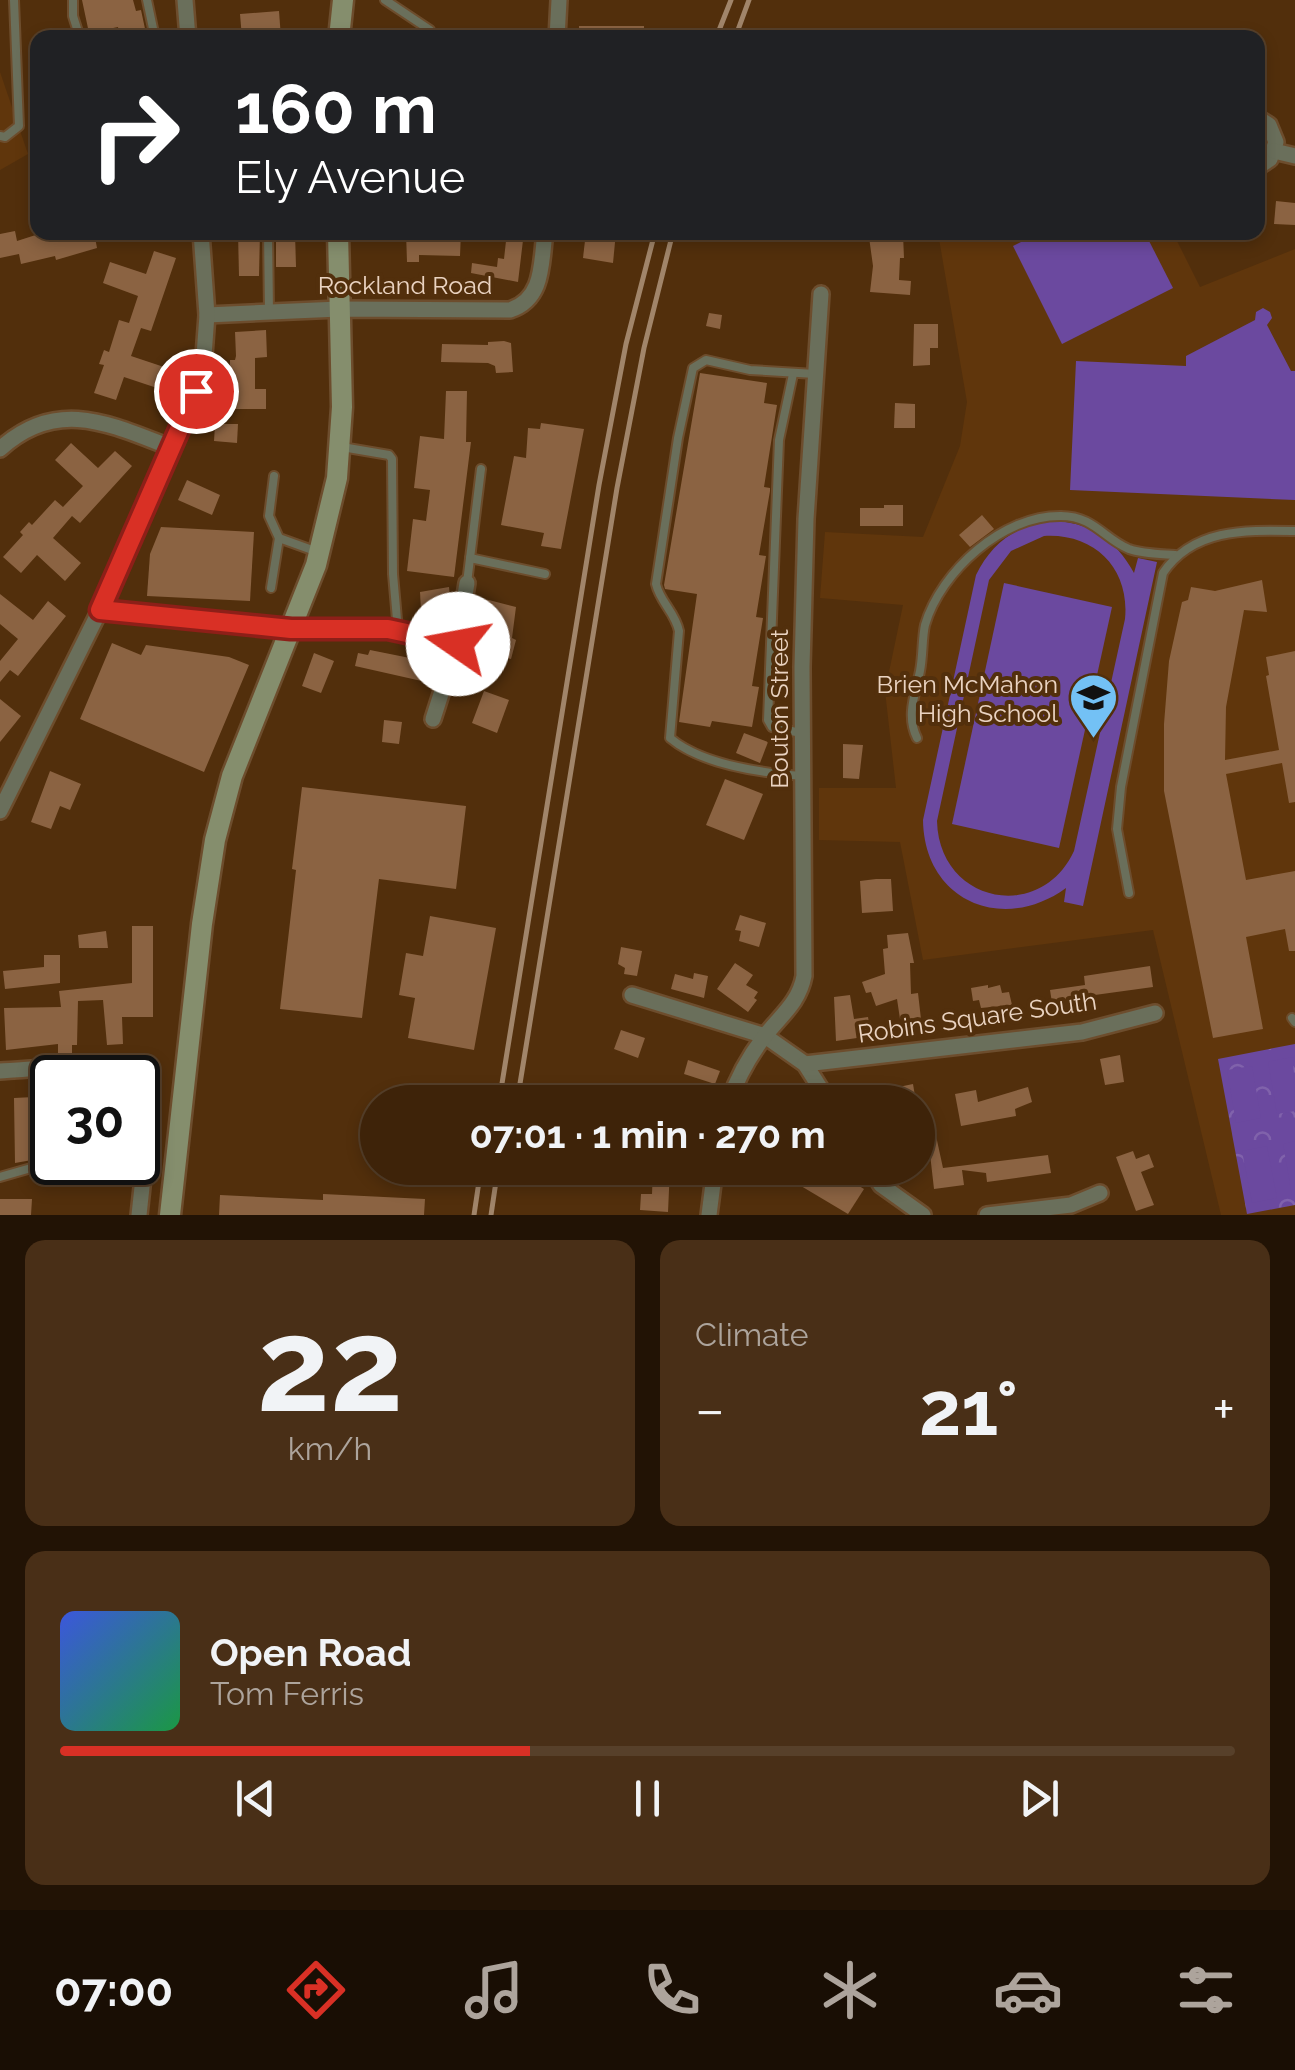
<!DOCTYPE html>
<html lang="en">
<head>
<meta charset="utf-8">
<style>
  :root { --surface:#3e2309; --page:#492f17; --text:#f1f3f6; --muted:#ada49c; --line:#57402a; --accent:#d93025 }
  body { margin:0; font-family:Raleway,sans-serif; background:var(--page); color:var(--text); height:100vh; display:flex; flex-direction:column; font-size:38px; white-space:nowrap }
  * { box-sizing:border-box; margin:0 }
  p { font-size:32px; color:var(--muted) }
  .icon { flex:none; width:55px; height:55px; fill:none; stroke:currentColor; stroke-width:2; stroke-linecap:round; stroke-linejoin:round }
  .map { position:relative; height:1215px; overflow:hidden }
  .sheet { display:flex; flex-direction:column; gap:25px; padding:25px; background:#221305; flex:1 }
  .sheet>* { flex:none }
  .top-card { position:absolute; left:30px; top:30px; width:1235px; height:210px; border-radius:20px; box-shadow:0 5px 15px #0003,0 0 0 2px var(--line); background:#202124; color:#fff; overflow:hidden }
  .speed { position:absolute; left:30px; top:1055px; display:flex; gap:20px; font-size:50px; font-weight:700; text-align:center }
  .speed>* { display:grid; place-content:center; width:130px; height:130px; border-radius:50%; background:var(--surface); box-shadow:0 5px 15px #0003,0 0 0 2px var(--line); line-height:1 }
  .speed .limit { border:5px solid #111; border-radius:15px; background:#fff; color:#111 }
  .pin { position:absolute; display:grid; place-items:center; width:85px; height:85px; color:#fff; margin:-42px; border:5px solid #fff; border-radius:50%; box-shadow:0 2px 10px #0007 }
  .me { position:absolute; width:110px; margin:-55px; rotate:282deg; stroke-linejoin:round; filter:drop-shadow(0 0 8px #0008) }
  .turn { display:flex; align-items:center; gap:35px; height:210px; padding:0 40px; font-size:45px }
  .turn .icon { width:130px; height:130px; stroke-width:2.5 }
  .turn b { display:block; font-size:70px; line-height:85px }
  .big { font-size:75px; font-weight:700; line-height:1.1 }
  .sheet .tile { flex:1; display:flex; flex-direction:column; justify-content:center; gap:15px; min-width:0; padding:0 35px; border-radius:20px; background:var(--page) }
  .sheet .dial { align-items:center; gap:0 }
  .dial b { font-size:130px; line-height:1 }
  .song { display:flex; align-items:center; gap:30px }
  .cover { width:120px; height:120px; border-radius:15px; background:linear-gradient(135deg,hsl(230 70% 55%),hsl(140 70% 35%)) }
  .played { height:10px; border-radius:5px; background:linear-gradient(90deg,var(--accent) 40%,var(--line) 40%) }
  .keys { display:flex; justify-content:space-around; direction:ltr }
  .heat { display:flex; justify-content:space-between; align-items:center; font-size:55px; direction:ltr }
  .sheet .tiles { flex:1; display:grid; gap:25px; grid-template-columns:1fr 1fr }
  .tile:last-child { grid-column:span 2 }
  .trip { position:absolute; left:360px; top:1085px; width:575px; height:100px; border-radius:50px; background:var(--surface); box-shadow:0 5px 15px #0003,0 0 0 2px var(--line); font-weight:700; line-height:100px; text-align:center }
  .menu { display:flex; height:160px; justify-content:space-around; align-items:center; background:#190e04; color:var(--muted) }
  .menu .icon { width:70px; height:70px }
  .menu .active { color:var(--accent) }
  .menu b { font-size:45px; color:var(--text) }
  .map>svg:first-child { display:block }
</style>
</head>
<body>
<div class="map">
<svg width="1295" height="1215" viewBox="0 0 1295 1215">
  <defs>
    <pattern id="park-crowns" width="20" height="18" patternUnits="userSpaceOnUse" patternTransform="scale(2.5)"><rect width="20" height="18" fill="#6b499f"/><path d="M2 6a3 3 0 1 1 6 0M12 15a3 3 0 1 1 6 0" fill="none" stroke="#8062ab"/></pattern>
  </defs>
  <rect width="100%" height="100%" fill="#522f0c"/>
  <!-- built -->
  <g fill="#60360c">
    <path d="M 0,72 L 28,154 L 0,170 Z"/>
    <path d="M 938,233 L 1173,233 L 1200,287 L 1295,249 L 1295,1215 L 1221,1215 L 1153,930 L 923,960 L 900,842 L 819,840 L 819,788 L 896,788 L 885,691 L 903,605 L 820,598 L 825,532 L 923,537 L 960,446 L 967,402 Z"/>
  </g>
  <!-- park -->
  <path fill="url(#park-crowns)" d="M 1295,1044 L 1295,1205 L 1247,1214 L 1218,1059 Z"/>
  <!-- pitch -->
  <g fill="#6b499f" fill-rule="evenodd">
    <path d="M 1039,233 L 1145,233 L 1173,288 L 1062,344 L 1013,246 Z"/>
    <path d="M 1263,308 L 1270,312 L 1272,318 L 1267,325 L 1291,371 L 1295,371 L 1295,500 L 1070,490 L 1076,361 L 1186,366 L 1186,356 L 1255,320 L 1256,312 Z"/>
    <path d="M 1047,521 C 1087,520 1115,538 1134,573 L 1138,558 L 1157,562 L 1083,906 L 1064,902 L 1066,888 C 1003,934 924,901 923,820 L 976,575 C 991,544 1014,527 1047,521 ZM 1044,536 C 1095,533 1130,569 1125,619 L 1074,851 C 1040,924 939,903 937,821 L 989,580 L 1011,551 Z"/>
    <path d="M 1004,583 L 1112,607 L 1059,848 L 952,824 Z"/>
    <path d="M 1293,1057 L 1295,1111 L 1277,1114 L 1268,1062 Z"/>
    <path d="M 1252,1066 L 1261,1118 L 1236,1123 L 1227,1070 Z"/>
    <path d="M 1295,1141 L 1295,1196 L 1292,1196 L 1283,1144 Z"/>
    <path d="M 1267,1146 L 1277,1198 L 1252,1203 L 1242,1151 Z"/>
  </g>
  <!-- building -->
  <g fill="#8b6342">
    <path d="M 82,0 L 133,0 L 136,11 L 141,10 L 147,38 L 120,38 L 118,27 L 89,33 Z"/>
    <path d="M 279,11 L 281,38 L 242,38 L 240,14 Z"/>
    <rect x="579" y="26" width="65" height="12"/>
    <path d="M 1276,201 L 1295,203 L 1295,225 L 1274,224 Z"/>
    <path d="M 15,231 L 17,241 L 45,232 L 94,232 L 97,248 L 56,260 L 55,256 L 21,264 L 19,254 L 0,258 L 0,234 Z"/>
    <path d="M 238,232 L 260,232 L 259,276 L 239,276 Z"/>
    <path d="M 276,232 L 295,232 L 296,267 L 276,267 Z"/>
    <path d="M 406,232 L 461,232 L 460,256 L 419,255 L 419,262 L 407,262 Z"/>
    <path d="M 507,232 L 524,232 L 518,282 L 471,273 L 472,263 L 497,267 L 498,258 L 504,259 Z"/>
    <path d="M 586,232 L 616,232 L 613,263 L 583,258 Z"/>
    <path d="M 873,233 L 903,234 L 904,258 L 900,258 L 899,280 L 911,281 L 910,295 L 870,292 L 873,266 L 869,237 L 872,237 Z"/>
    <path d="M 154,251 L 176,258 L 151,331 L 141,328 L 131,356 L 167,368 L 160,389 L 124,377 L 116,400 L 94,393 L 104,365 L 99,364 L 104,350 L 109,352 L 119,320 L 129,323 L 138,296 L 103,283 L 110,262 L 146,274 Z"/>
    <path d="M 709,313 L 722,315 L 720,329 L 706,326 Z"/>
    <path d="M 914,324 L 938,324 L 938,348 L 930,348 L 930,365 L 913,366 Z"/>
    <path d="M 266,330 L 267,357 L 255,358 L 255,389 L 266,389 L 266,409 L 229,409 L 230,360 L 235,360 L 236,356 L 235,332 Z"/>
    <path d="M 504,341 L 511,343 L 513,372 L 496,373 L 495,366 L 488,363 L 441,362 L 442,344 L 488,345 L 488,342 Z"/>
    <path d="M 700,373 L 767,383 L 764,403 L 777,405 L 764,487 L 770,488 L 770,491 L 759,555 L 766,556 L 756,617 L 763,618 L 752,686 L 759,687 L 752,727 L 712,721 L 710,727 L 679,722 L 697,594 L 665,589 L 664,585 Z"/>
    <path d="M 446,391 L 467,391 L 466,442 L 471,442 L 454,577 L 407,571 L 413,519 L 426,521 L 430,490 L 414,488 L 420,436 L 444,439 Z"/>
    <path d="M 895,403 L 915,404 L 915,428 L 894,428 Z"/>
    <path d="M 541,423 L 584,429 L 561,549 L 541,546 L 544,533 L 501,525 L 514,456 L 526,458 L 528,428 L 540,429 Z"/>
    <path d="M 215,424 L 238,424 L 237,443 L 214,441 Z"/>
    <path d="M 71,443 L 98,468 L 115,451 L 132,466 L 80,523 L 72,516 L 53,538 L 81,563 L 65,581 L 37,555 L 21,573 L 3,557 L 23,535 L 20,532 L 29,522 L 32,525 L 55,500 L 63,507 L 83,486 L 55,460 Z"/>
    <path d="M 187,480 L 220,495 L 212,515 L 178,500 Z"/>
    <path d="M 884,505 L 903,505 L 903,526 L 860,526 L 860,508 L 884,508 Z"/>
    <path d="M 982,515 L 994,529 L 970,547 L 959,535 Z"/>
    <path d="M 161,527 L 254,532 L 250,601 L 147,596 L 150,554 Z"/>
    <path d="M 1262,580 L 1267,612 L 1244,610 L 1226,707 L 1225,760 L 1279,750 L 1266,676 L 1269,675 L 1266,657 L 1295,651 L 1295,802 L 1289,803 L 1282,763 L 1226,774 L 1246,880 L 1295,871 L 1295,951 L 1289,951 L 1285,929 L 1246,937 L 1263,1029 L 1213,1038 L 1164,791 L 1164,724 L 1169,661 L 1182,602 L 1188,600 L 1191,587 L 1215,591 Z"/>
    <path d="M 449,587 L 451,608 L 421,610 L 420,592 Z"/>
    <path d="M 0,594 L 33,620 L 48,601 L 66,616 L 18,676 L 10,670 L 0,682 L 0,661 L 18,639 L 0,624 Z"/>
    <path d="M 485,599 L 516,607 L 512,638 L 516,640 L 511,659 L 476,650 Z"/>
    <path d="M 112,643 L 141,655 L 146,645 L 229,657 L 249,665 L 204,772 L 80,719 Z"/>
    <path d="M 370,650 L 430,662 L 426,682 L 355,666 L 358,653 L 368,655 Z"/>
    <path d="M 314,653 L 334,661 L 321,693 L 302,686 Z"/>
    <path d="M 484,691 L 509,700 L 497,733 L 472,723 Z"/>
    <path d="M 0,699 L 21,716 L 0,742 Z"/>
    <path d="M 384,720 L 402,722 L 399,744 L 382,742 Z"/>
    <path d="M 744,733 L 768,742 L 760,763 L 736,753 Z"/>
    <path d="M 843,744 L 863,745 L 859,779 L 843,778 Z"/>
    <path d="M 50,771 L 81,784 L 70,810 L 60,806 L 51,829 L 31,822 Z"/>
    <path d="M 725,779 L 763,794 L 744,840 L 706,825 Z"/>
    <path d="M 302,787 L 466,806 L 456,889 L 379,879 L 362,1018 L 280,1009 L 296,870 L 292,869 Z"/>
    <path d="M 876,879 L 891,879 L 893,911 L 862,913 L 860,881 Z"/>
    <path d="M 740,915 L 766,923 L 759,947 L 739,941 L 741,931 L 735,930 Z"/>
    <path d="M 430,916 L 496,928 L 474,1050 L 408,1038 L 415,998 L 399,995 L 406,953 L 423,956 Z"/>
    <path d="M 132,926 L 153,926 L 153,1017 L 122,1017 L 123,1044 L 107,1045 L 103,1000 L 78,1001 L 77,1045 L 72,1045 L 72,1055 L 58,1056 L 58,1044 L 6,1050 L 4,1008 L 61,1007 L 59,991 L 132,983 Z"/>
    <path d="M 106,931 L 108,948 L 79,948 L 78,935 Z"/>
    <path d="M 908,933 L 914,963 L 910,963 L 911,994 L 918,993 L 921,1019 L 908,1021 L 908,1018 L 900,1019 L 897,999 L 876,1006 L 871,992 L 866,993 L 862,982 L 885,974 L 883,949 L 888,948 L 887,935 Z"/>
    <path d="M 621,947 L 642,951 L 637,976 L 624,974 L 625,968 L 618,964 Z"/>
    <path d="M 44,955 L 60,955 L 60,983 L 5,989 L 3,971 L 44,967 Z"/>
    <path d="M 735,963 L 753,975 L 746,985 L 758,992 L 754,998 L 757,1000 L 748,1012 L 717,989 Z"/>
    <path d="M 1150,966 L 1153,987 L 1073,998 L 1074,1006 L 1053,1009 L 1050,990 L 1085,985 L 1084,976 Z"/>
    <path d="M 694,973 L 708,976 L 704,998 L 671,989 L 675,974 L 693,979 Z"/>
    <path d="M 988,985 L 988,988 L 1000,985 L 1002,993 L 1009,992 L 1012,1005 L 981,1008 L 979,1000 L 973,1001 L 971,988 Z"/>
    <path d="M 850,995 L 854,1019 L 868,1017 L 871,1036 L 836,1041 L 834,997 Z"/>
    <path d="M 621,1030 L 645,1038 L 638,1058 L 614,1049 Z"/>
    <path d="M 1120,1055 L 1124,1082 L 1105,1085 L 1100,1059 Z"/>
    <path d="M 688,1060 L 720,1071 L 715,1084 L 684,1074 Z"/>
    <path d="M 913,1084 L 916,1102 L 886,1102 L 884,1090 Z"/>
    <path d="M 1028,1087 L 1032,1102 L 1015,1109 L 1016,1116 L 961,1126 L 955,1094 L 976,1090 L 978,1102 Z"/>
    <path d="M 34,1097 L 35,1126 L 52,1125 L 52,1152 L 32,1154 L 32,1160 L 15,1163 L 14,1098 Z"/>
    <path d="M 933,1122 L 943,1168 L 1048,1155 L 1051,1173 L 987,1182 L 986,1173 L 962,1170 L 964,1185 L 934,1189 L 930,1154 L 920,1156 L 918,1144 L 918,1125 Z"/>
    <path d="M 1133,1151 L 1136,1159 L 1149,1154 L 1154,1167 L 1141,1172 L 1154,1205 L 1136,1211 L 1116,1157 Z"/>
    <path d="M 96,1162 L 126,1162 L 126,1180 L 97,1180 Z"/>
    <path d="M 653,1168 L 670,1168 L 668,1212 L 640,1210 L 641,1194 L 652,1194 Z"/>
    <path d="M 813,1168 L 830,1168 L 864,1189 L 848,1214 L 801,1186 Z"/>
    <path d="M 323,1194 L 425,1199 L 424,1215 L 219,1215 L 220,1195 L 323,1200 Z"/>
    <path d="M 0,1199 L 32,1199 L 31,1215 L 0,1215 Z"/>
  </g>
  <g fill="none" stroke-linecap="round" stroke-linejoin="round">
    <defs>
      <g id="lane">
        <path d="M 73,0 L 73,16 L 80,38"/>
        <path d="M 147,0 L 155,38"/>
        <path d="M 385,0 L 430,30"/>
        <path d="M 0,136 L 5,137 L 19,126 L 14,0"/>
        <path d="M 268,232 L 269,312"/>
        <path d="M 793,374 L 779,440 L 768,720 L 772,727 L 801,733"/>
        <path d="M 342,447 L 389,455 L 392,459 L 393,574 L 398,631"/>
        <path d="M 274,476 L 269,516 L 279,538 L 315,551"/>
        <path d="M 470,558 L 545,574"/>
        <path d="M 467,583 L 481,469"/>
        <path d="M 271,588 L 279,538"/>
        <path d="M 917,738 C 906,716 915,695 920,671 C 923,656 922,639 925,625 C 941,571 1003,515 1061,516 C 1094,516 1104,539 1129,549 C 1143,554 1161,554 1175,555"/>
        <path d="M 803,776 C 763,773 702,765 670,738 L 679,631 C 675,612 660,602 656,584 L 678,438 L 693,368 L 706,360 L 750,370 L 815,374"/>
        <path d="M 1129,893 L 1117,829 L 1121,787 L 1163,573 C 1193,528 1246,530 1295,531"/>
        <path d="M 1292,1018 L 1295,1022"/>
        <path d="M 0,1177 L 52,1162"/>
      </g>
      <g id="street">
        <path d="M 185,0 L 188,38"/>
        <path d="M 557,38 L 559,0"/>
        <path d="M 1258,118 L 1269,125 L 1276,142 L 1270,159 L 1258,167"/>
        <path d="M 1274,151 L 1295,156"/>
        <path d="M 207,315 L 339,309 L 510,310 C 544,299 541,263 545,232"/>
        <path d="M 0,449 C 57,397 110,424 172,448"/>
        <path d="M 100,610 L 291,629 L 388,629 L 457,644"/>
        <path d="M 433,719 L 457,644 L 467,583"/>
        <path d="M 0,811 L 100,610 L 188,412 L 203,369 L 207,315 L 201,232"/>
        <path d="M 632,995 L 765,1036 L 805,1064 L 829,1102"/>
        <path d="M 805,1064 L 1082,1032 L 1155,1013"/>
        <path d="M 0,1071 C 25,1070 119,1060 137,1068 C 149,1073 150,1084 152,1094 L 139,1215"/>
        <path d="M 729,1102 C 737,1078 748,1058 764,1037 C 780,1016 799,1003 804,976 L 802,667 L 806,519 L 821,294"/>
        <path d="M 870,1168 L 881,1185 L 923,1215"/>
        <path d="M 709,1215 L 715,1168"/>
        <path d="M 987,1215 L 1071,1205 L 1100,1193"/>
      </g>
      <g id="secondary">
        <path d="M 339,38 L 343,0"/>
        <path d="M 170,1215 L 202,924 L 215,840 L 232,776 L 316,565 L 337,478 L 342,407 L 338,232"/>
      </g>
    </defs>
    <!-- lane casing -->
    <use href="#lane" stroke="#6d4d2d" stroke-width="12"/>
    <!-- street casing -->
    <use href="#street" stroke="#6d4d2d" stroke-width="20"/>
    <!-- secondary casing -->
    <use href="#secondary" stroke="#6d4d2d" stroke-width="25"/>
    <!-- lane -->
    <use href="#lane" stroke="#6a6f5b" stroke-width="8"/>
    <!-- street -->
    <use href="#street" stroke="#6a6f5b" stroke-width="15"/>
    <!-- secondary -->
    <use href="#secondary" stroke="#858e6d" stroke-width="20"/>
    <!-- rail -->
    <g stroke="#a1856a" stroke-width="5">
      <path d="M 716,38 L 731,0"/>
      <path d="M 735,38 L 749,0"/>
      <path d="M 499,1102 L 599,485 L 626,344 L 655,232"/>
      <path d="M 517,1102 L 617,488 L 644,348 L 673,232"/>
      <path d="M 474,1215 L 481,1168"/>
      <path d="M 491,1215 L 498,1168"/>
    </g>
  </g>
  <g fill="none" stroke-linecap="round" stroke-linejoin="round">
    <defs>
      <path id="route" d="M 196,391 L 100,610 L 291,629 L 388,629 L 458,644"/>
    </defs>
    <!-- route casing -->
    <use href="#route" stroke="#8d1f18" stroke-width="25"/>
    <!-- route -->
    <use href="#route" stroke="#d93025" stroke-width="18"/>
  </g>
  <!-- icons -->
  <defs>
    <symbol id="school-pin" viewBox="-11 -11 22 30"><path d="M0 17L-7.5 6A9.5 9.5 0 1 1 7.5 6Z" fill="#73c1f5" stroke="#522f0c"/><path d="M0-5L7-2L0 1L-7-2ZM-4 1L0 2.5L4 1V4Q0 6-4 4Z" fill="#111"/></symbol>
  </defs>
  <g fill-rule="evenodd">
    <use href="#school-pin" x="1066" y="670" width="55" height="75"/>
  </g>
  <g text-anchor="middle" stroke-width="8" stroke-linejoin="round" paint-order="stroke">
    <!-- street labels -->
    <g font-size="25" fill="#ead3c1" stroke="#522f0c">
      <text x="405" y="294">Rockland Road</text>
      <text transform="translate(779 709) rotate(-90)" y="9">Bouton Street</text>
      <text transform="translate(977 1017) rotate(-8)" y="9">Robins Square South</text>
    </g>
    <!-- poi labels -->
    <g font-size="25" fill="#ead3c1" stroke="#522f0c" text-anchor="end">
      <text x="1058" y="693">Brien McMahon<tspan x="1058" dy="29">High School</tspan></text>
    </g>
  </g>
</svg>
<div class="speed"><div class="limit">30</div></div>
<div class="pin" style="left:196px;top:391px;background:#d93025"><svg class="icon" aria-label="arrive" viewBox="0 0 24 24"><path d="M6 21V4h12l-3 4 3 4H6"/></svg></div>
<svg class="me" style="left:458px;top:644px" viewBox="-20 -20 40 40"><circle r="19" fill="#fff"/><path d="M0-13L10 11 0 6-10 11z" fill="#d93025"/></svg>
<div class="trip">07:01 · 1 min · 270 m</div>
<div class="top-card">
<div class="turn"><svg class="icon" aria-label="right" viewBox="0 0 24 24"><path d="M7 20v-9h11M14 6l5 5-5 5"/></svg><div><b>160 m</b>Ely Avenue</div></div>
</div>
</div>
<section class="sheet">
<div class="tiles">
<div class="tile dial"><b>22</b><p>km/h</p></div>
<div class="tile"><p>Climate</p>
<div class="heat"><a>−</a><b class="big">21°</b><a>+</a></div>
</div>
<div class="tile">
<div class="song"><i class="cover"></i><div><b>Open Road</b><p>Tom Ferris</p></div></div>
<div class="played"></div>
<div class="keys"><svg class="icon" aria-label="previous" viewBox="0 0 24 24"><path d="M18 5L8 12l10 7zM5 5v14"/></svg><svg class="icon" aria-label="pause" viewBox="0 0 24 24"><path d="M8 5v14M16 5v14"/></svg><svg class="icon" aria-label="next" viewBox="0 0 24 24"><path d="M6 5l10 7-10 7zM19 5v14"/></svg></div>
</div>
</div>
</section>
<nav class="menu">
<b>07:00</b>
<svg class="icon active" aria-label="directions" viewBox="0 0 24 24"><path d="M12 3l9 9-9 9-9-9zM9 14v-3h6M13 9l2 2-2 2"/></svg>
<svg class="icon" aria-label="music" viewBox="0 0 24 24"><path d="M9 18V5l10-2v13"/><circle cx="6" cy="18" r="3"/><circle cx="16" cy="16" r="3"/></svg>
<svg class="icon" aria-label="phone" viewBox="0 0 24 24"><path d="M5 4h4l2 5-3 2q2 4 5 5l2-3 5 2v4C11 20 4 13 5 4z"/></svg>
<svg class="icon" aria-label="climate" viewBox="0 0 24 24"><path d="M12 3v18M4 7l16 10M4 17L20 7"/></svg>
<svg class="icon" aria-label="car" viewBox="0 0 24 24"><path d="M5 17H2v-5l4-1 3-4h7l3 4 3 1v5h-3M9 17h6M6 11h13"/><circle cx="7" cy="17" r="2"/><circle cx="17" cy="17" r="2"/></svg>
<svg class="icon" aria-label="filters" viewBox="0 0 24 24"><path d="M4 7h16M4 17h16"/><circle cx="9" cy="7" r="2"/><circle cx="15" cy="17" r="2"/></svg>
</nav>
</body>
</html>
